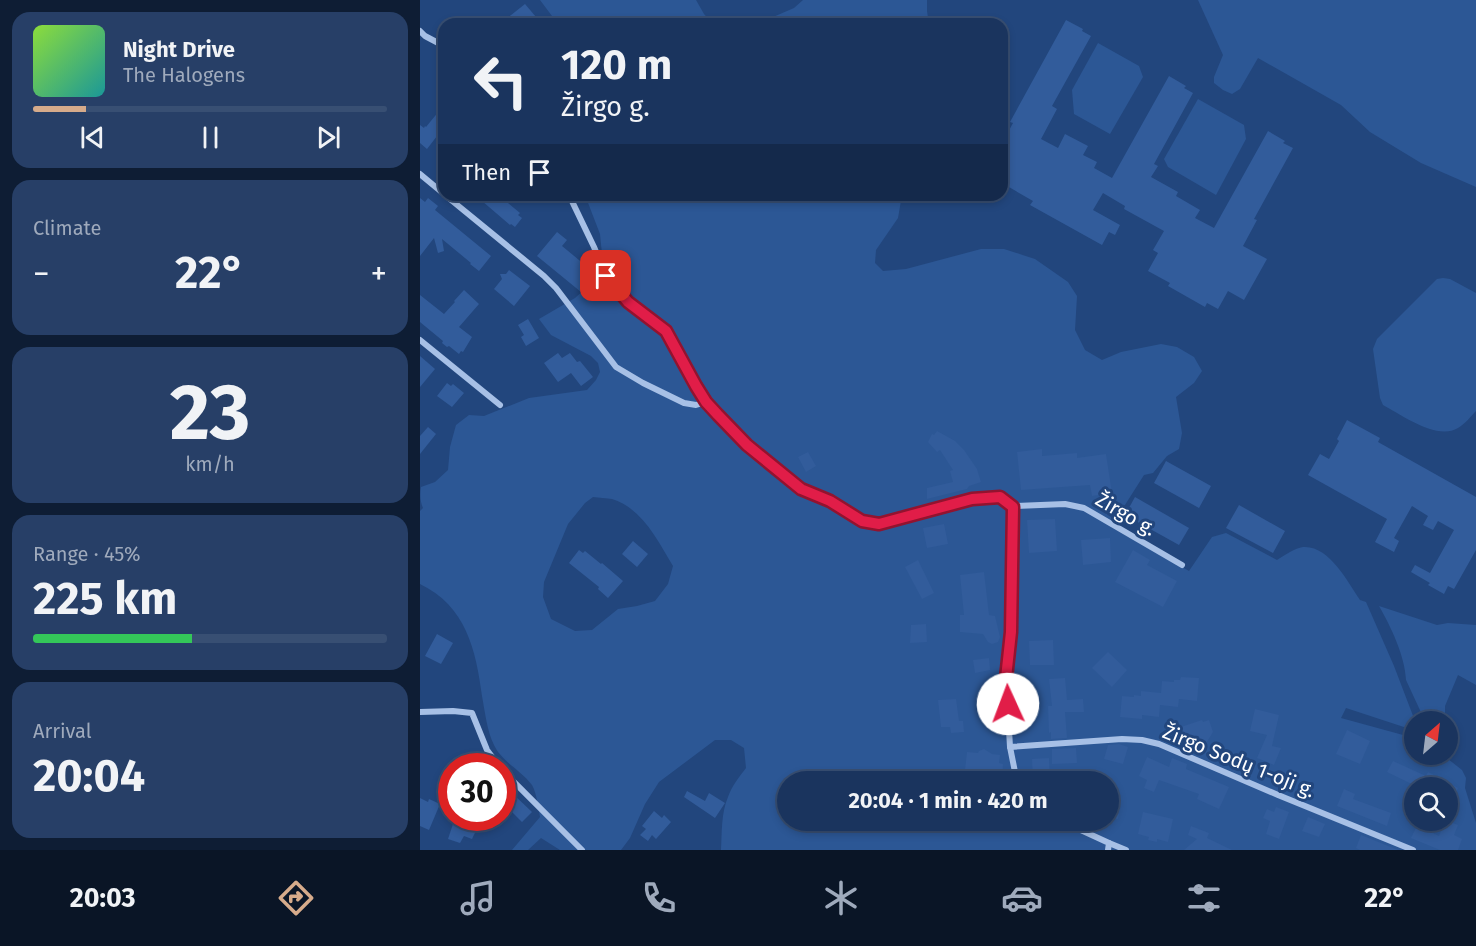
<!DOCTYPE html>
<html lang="en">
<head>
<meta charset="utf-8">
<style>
  :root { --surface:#1a345e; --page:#273f67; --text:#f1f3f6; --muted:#9faabc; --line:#384f73; --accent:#d6ab8b }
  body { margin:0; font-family:"Fira Sans",sans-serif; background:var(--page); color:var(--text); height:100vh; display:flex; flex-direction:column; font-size:22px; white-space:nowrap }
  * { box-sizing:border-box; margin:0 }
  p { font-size:20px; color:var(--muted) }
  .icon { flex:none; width:33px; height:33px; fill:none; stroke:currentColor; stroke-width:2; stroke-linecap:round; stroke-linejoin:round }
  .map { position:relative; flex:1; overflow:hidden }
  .sheet { display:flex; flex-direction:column; gap:12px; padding:12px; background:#0e1d34; width:420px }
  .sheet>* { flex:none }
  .hud { position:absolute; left:18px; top:18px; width:570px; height:183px; border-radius:18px; box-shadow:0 3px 9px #0003,0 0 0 2px var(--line); background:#1a345e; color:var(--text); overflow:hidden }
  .needle { width:39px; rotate:28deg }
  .fabs { position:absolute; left:984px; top:711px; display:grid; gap:12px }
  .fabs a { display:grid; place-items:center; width:54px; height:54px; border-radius:50%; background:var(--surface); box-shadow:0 3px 9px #0003,0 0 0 2px var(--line); font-size:30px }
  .speed { position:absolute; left:18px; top:753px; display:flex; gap:12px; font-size:30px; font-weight:700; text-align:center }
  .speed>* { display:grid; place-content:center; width:78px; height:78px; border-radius:50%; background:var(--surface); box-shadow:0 3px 9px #0003,0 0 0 2px var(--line); line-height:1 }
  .speed .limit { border:9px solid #d22; background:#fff; color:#111 }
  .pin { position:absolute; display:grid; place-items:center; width:51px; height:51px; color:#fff; margin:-26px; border-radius:12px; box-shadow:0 3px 9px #0006 }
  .me { position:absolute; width:66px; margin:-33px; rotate:358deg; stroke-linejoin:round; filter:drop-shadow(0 0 4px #0008) }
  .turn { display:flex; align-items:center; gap:21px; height:126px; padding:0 24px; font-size:27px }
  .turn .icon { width:78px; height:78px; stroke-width:2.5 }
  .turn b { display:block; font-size:42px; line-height:51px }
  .then { display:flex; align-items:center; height:57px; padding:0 24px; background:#0003; gap:12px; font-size:22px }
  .big { font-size:45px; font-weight:700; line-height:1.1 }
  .sheet .tile { flex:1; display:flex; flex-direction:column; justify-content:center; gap:9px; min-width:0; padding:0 21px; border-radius:18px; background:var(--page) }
  .sheet .dial { align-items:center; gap:0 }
  .dial b { font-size:78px; line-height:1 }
  .song { display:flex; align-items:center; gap:18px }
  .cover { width:72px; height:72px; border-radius:9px; background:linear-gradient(135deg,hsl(90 70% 55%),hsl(180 70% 35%)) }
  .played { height:6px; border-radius:3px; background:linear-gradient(90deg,var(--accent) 15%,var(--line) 15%) }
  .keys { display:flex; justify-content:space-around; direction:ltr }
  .heat { display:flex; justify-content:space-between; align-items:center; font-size:33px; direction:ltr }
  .charge { height:9px; border-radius:4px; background:linear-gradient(90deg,#34c759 45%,var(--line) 0) }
  .trip { position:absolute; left:357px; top:771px; width:342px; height:60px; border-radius:30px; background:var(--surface); box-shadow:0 3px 9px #0003,0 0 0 2px var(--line); font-weight:700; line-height:60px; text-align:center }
  .menu { display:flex; height:96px; justify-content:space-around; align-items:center; background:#0a1526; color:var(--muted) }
  .menu .icon { width:42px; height:42px }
  .menu .on { color:var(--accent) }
  .menu b { font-size:27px; color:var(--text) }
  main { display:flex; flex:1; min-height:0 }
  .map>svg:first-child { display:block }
</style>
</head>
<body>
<main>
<section class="sheet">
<div class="tile">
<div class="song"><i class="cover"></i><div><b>Night Drive</b><p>The Halogens</p></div></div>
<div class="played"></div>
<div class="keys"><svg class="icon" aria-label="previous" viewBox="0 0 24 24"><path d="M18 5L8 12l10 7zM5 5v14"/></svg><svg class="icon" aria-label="pause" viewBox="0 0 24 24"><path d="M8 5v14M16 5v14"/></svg><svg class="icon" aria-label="next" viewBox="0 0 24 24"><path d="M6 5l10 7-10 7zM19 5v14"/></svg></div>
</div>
<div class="tile"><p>Climate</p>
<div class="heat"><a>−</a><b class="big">22°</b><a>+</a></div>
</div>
<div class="tile dial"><b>23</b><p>km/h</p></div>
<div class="tile"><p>Range · 45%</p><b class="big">225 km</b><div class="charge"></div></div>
<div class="tile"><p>Arrival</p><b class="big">20:04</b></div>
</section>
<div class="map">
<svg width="1056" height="850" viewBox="0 0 1056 850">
  <rect width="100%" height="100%" fill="#22467d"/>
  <!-- green -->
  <g fill="#2c5795" fill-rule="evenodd">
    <path d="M 120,0 L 276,0 L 284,14 L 293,24 L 138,24 Z"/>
    <path d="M 383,0 L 507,0 L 507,11 L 509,24 L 337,24 L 374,8 Z"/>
    <path d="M 778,0 L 1056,0 L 1056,187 L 1001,163 L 950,132 L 921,105 L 838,58 L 820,89 L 812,94 L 803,90 L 794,83 L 794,77 L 803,55 Z"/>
    <path d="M 678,43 L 719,66 L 723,77 L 690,134 L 654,114 L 652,90 Z"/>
    <path d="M 778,99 L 824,125 L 826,139 L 796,195 L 748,167 L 744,159 Z"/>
    <path d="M 165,195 L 482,195 L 478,218 L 456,250 L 455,263 L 463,271 L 486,269 L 561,249 L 584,249 L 615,259 L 648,282 L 657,296 L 655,330 L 665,350 L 682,360 L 701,352 L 741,344 L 757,347 L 774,357 L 782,371 L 774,383 L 756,397 L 762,433 L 759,449 L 747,456 L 733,473 L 724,475 L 691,527 L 769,571 L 792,537 L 806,533 L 857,560 C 865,555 875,548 883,547 C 909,545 928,582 940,600 L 946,602 L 974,666 L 995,721 L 994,729 L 993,730 L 926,708 L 921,718 L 994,738 L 994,754 L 1023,755 L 1042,770 L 1046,778 L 1045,788 L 1056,823 L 1056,850 L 301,850 C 302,833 301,813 308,797 C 312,786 319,777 326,768 L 324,748 L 311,740 L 295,740 L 239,782 L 225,804 L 210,838 L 201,850 L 140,850 L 121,838 L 108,850 L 92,850 L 120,817 C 118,807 117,794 112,785 C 101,770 82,762 74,745 C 67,731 65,712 62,696 C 56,650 46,606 0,584 L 0,511 L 3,508 C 0,501 0,494 1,487 L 15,482 L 28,470 L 30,447 L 36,425 L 49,415 L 64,416 L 109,398 L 167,390 L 176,380 L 180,372 L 178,363 L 171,356 L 131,335 L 119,319 L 155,298 L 175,280 L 182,254 L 180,234 ZM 173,497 C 179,498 187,498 192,499 C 222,508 238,541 253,566 L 248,584 L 235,601 L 217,606 L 198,609 L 172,630 L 155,631 L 131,619 L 123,597 L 124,582 L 148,524 L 165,503 ZM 368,782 L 688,782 L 688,820 L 368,820 ZM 994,788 L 1028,788 L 1028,820 L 994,820 Z"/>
    <path d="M 1023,278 L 1030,279 L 1056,293 L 1056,411 C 1051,416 1045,424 1038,428 C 1017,441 982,415 963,405 L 960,398 L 953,349 L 957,339 L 1017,279 Z"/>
    <path d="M 959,606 L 1017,625 L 1028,623 L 1056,625 L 1056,685 L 1038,675 L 1025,706 L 1025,721 L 1005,721 L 986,680 C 985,656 971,627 959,606 Z"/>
  </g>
  <!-- building -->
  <g fill="#325c9b">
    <path d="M 105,4 L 116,17 L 109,24 L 80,24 Z"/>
    <path d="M 646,20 L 663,29 L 662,31 L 671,36 L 632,106 L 637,109 L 621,139 L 638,148 L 645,134 L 668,146 L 663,155 L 677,162 L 674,168 L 692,178 L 749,76 L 766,86 L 764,88 L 773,93 L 734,164 L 738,166 L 731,177 L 758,192 L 756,196 L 780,210 L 775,218 L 794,228 L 848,131 L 865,141 L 863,143 L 873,148 L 834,219 L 837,220 L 823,246 L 847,259 L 824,300 L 808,291 L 798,309 L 787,303 L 785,307 L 748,286 L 750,283 L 728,271 L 738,253 L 733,250 L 744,231 L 704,209 L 705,206 L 683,193 L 673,210 L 700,225 L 695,235 L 689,232 L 682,245 L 610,205 L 613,201 L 582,183 L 582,143 L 593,123 L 590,122 Z"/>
    <path d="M 24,105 L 24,127 L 7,149 L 0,143 L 0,125 L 4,128 L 5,126 L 6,127 Z"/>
    <path d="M 55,195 L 95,195 L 88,203 L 100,213 L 98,215 L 102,218 L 95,227 L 91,224 L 90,225 Z"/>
    <path d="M 0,198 L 5,202 L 8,198 L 18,206 L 15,210 L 71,256 L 59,271 L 50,264 L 51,263 L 22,239 L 24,251 L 18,253 L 14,238 L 0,256 Z"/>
    <path d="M 137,232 L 147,240 L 142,246 L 176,274 L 161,292 L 117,256 Z"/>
    <path d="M 89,270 L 110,286 L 94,306 L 74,289 L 82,279 L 80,274 L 86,274 Z"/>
    <path d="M 44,290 L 59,304 L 39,327 L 52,337 L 43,352 L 41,351 L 39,354 L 29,346 L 27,347 L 22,343 L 23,341 L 0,322 L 0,295 L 24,314 L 35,302 L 34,301 Z"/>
    <path d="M 108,319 L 119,338 L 106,346 L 101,337 L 104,335 L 98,325 Z"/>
    <path d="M 138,353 L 142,358 L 150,353 L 157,362 L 160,361 L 173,377 L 161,386 L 151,373 L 138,382 L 124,363 Z"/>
    <path d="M 0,356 L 15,369 L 0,387 Z"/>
    <path d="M 27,383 L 31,386 L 33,384 L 44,393 L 32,407 L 17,396 Z"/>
    <path d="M 927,420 L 960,438 L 958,442 L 1056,497 L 1056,550 L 1034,589 L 1028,586 L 1024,594 L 1008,585 L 1010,583 L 991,572 L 995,565 L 1010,573 L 1034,530 L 1018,521 L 1013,530 L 1003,525 L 1008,516 L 992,506 L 974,538 L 979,541 L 974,552 L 955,542 L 967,519 L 888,475 L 900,454 L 909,459 L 919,441 L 917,439 Z"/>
    <path d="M 8,427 L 16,434 L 0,454 L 0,436 Z"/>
    <path d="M 517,431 L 535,441 L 544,450 L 557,469 L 561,482 L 549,486 L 547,489 L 507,499 L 507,488 L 533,482 L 530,471 L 533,470 L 520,450 L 517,452 L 508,442 L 512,434 L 514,435 Z"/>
    <path d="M 622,449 L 622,456 L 657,453 L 657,458 L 686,454 L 692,493 L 672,496 L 670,485 L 601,490 L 597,452 Z"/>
    <path d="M 388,452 L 396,466 L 386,472 L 378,457 Z"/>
    <path d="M 746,461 L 791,486 L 779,508 L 734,483 Z"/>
    <path d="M 715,497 L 769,528 L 759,545 L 705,515 Z"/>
    <path d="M 819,505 L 865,531 L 853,553 L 806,528 Z"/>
    <path d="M 635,519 L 637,551 L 609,553 L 607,520 Z"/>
    <path d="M 524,524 L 528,544 L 507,548 L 503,528 Z"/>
    <path d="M 690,538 L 691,562 L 663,565 L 661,540 Z"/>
    <path d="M 213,541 L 228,554 L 217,567 L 202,554 Z"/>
    <path d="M 159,550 L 163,553 L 165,551 L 181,564 L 182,563 L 203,581 L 188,598 L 178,589 L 179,587 L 149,563 Z"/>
    <path d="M 713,550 L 730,560 L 727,565 L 757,581 L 743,607 L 695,582 Z"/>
    <path d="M 498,560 L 514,593 L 502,599 L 485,567 Z"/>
    <path d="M 564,572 L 569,615 L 575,616 L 580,637 L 578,642 L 572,644 L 568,642 L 563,634 L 540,632 L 540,615 L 544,615 L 540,575 Z"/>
    <path d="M 506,624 L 507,642 L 490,643 L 491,625 Z"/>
    <path d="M 17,634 L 33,643 L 21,664 L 5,656 Z"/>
    <path d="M 633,640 L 634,665 L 610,665 L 609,641 Z"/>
    <path d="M 688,652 L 707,670 L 692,687 L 672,668 Z"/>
    <path d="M 569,658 L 570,670 L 555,673 L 553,660 Z"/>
    <path d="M 761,677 L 779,678 L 777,701 L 759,699 L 758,707 L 740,705 L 739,717 L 722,715 L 722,719 L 700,717 L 702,696 L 714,697 L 714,695 L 721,696 L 721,691 L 741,693 L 742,681 L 754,682 L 754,680 L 760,680 Z"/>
    <path d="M 645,678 L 647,700 L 663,699 L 664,712 L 645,712 L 647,738 L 631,739 L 631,732 L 629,733 L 628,706 L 632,706 L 629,679 Z"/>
    <path d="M 536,699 L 539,721 L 543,721 L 544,732 L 531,733 L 530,727 L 521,727 L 518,700 Z"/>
    <path d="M 835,709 L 859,715 L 852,746 L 861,748 L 854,765 L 837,758 L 847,735 L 830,731 Z"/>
    <path d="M 782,720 L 783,722 L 789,720 L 793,732 L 785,745 L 771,750 L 758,743 L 755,734 L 759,733 L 758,728 Z"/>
    <path d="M 927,730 L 950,741 L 940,764 L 916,754 Z"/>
    <path d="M 699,744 L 708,747 L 703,764 L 684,759 L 688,745 Z"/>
    <path d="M 656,748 L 657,763 L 632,764 L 632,749 Z"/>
    <path d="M 564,749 L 572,754 L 580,755 L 579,763 L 583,764 L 582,780 L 563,779 L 563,772 L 545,770 L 547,752 L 558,753 L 559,751 Z"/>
    <path d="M 727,757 L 749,767 L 752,758 L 767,764 L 766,769 L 809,787 L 799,809 L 777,799 L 779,794 L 739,780 L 734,792 L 724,788 L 727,780 L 719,776 Z"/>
    <path d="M 629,758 L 630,782 L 613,782 L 612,759 Z"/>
    <path d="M 973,761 L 1006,776 L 1008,772 L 1038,788 L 1028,808 L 1028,788 L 1000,788 L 967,772 Z"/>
    <path d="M 82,787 L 91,792 L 112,812 L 102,822 L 92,812 L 93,810 L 82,804 Z"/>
    <path d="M 924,789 L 935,794 L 933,799 L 971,813 L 967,826 L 917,806 Z"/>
    <path d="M 267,791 L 285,801 L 289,793 L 305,803 L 295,818 L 264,797 Z"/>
    <path d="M 0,798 L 8,802 L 9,799 L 20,804 L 9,830 L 0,826 Z"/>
    <path d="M 688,798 L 701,800 L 698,819 L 688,817 Z"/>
    <path d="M 856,807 L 869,812 L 859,839 L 846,834 L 850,821 L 843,818 L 847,809 L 854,812 Z"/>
    <path d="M 234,811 L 242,818 L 244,815 L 251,822 L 236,839 L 232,835 L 228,841 L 220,835 L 226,829 L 222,826 Z"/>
    <path d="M 723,812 L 753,819 L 748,842 L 737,839 L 737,842 L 728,840 L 729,837 L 718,834 Z"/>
    <path d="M 888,817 L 905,824 L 899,837 L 882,831 Z"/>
    <path d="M 35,818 L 62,818 L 52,839 L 44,836 L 40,843 L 28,839 Z"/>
    <path d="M 1025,820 L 1038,825 L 1034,835 L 1042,839 L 1038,850 L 1020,850 L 991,838 L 997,826 L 1019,836 Z"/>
    <path d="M 771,826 L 789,833 L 787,838 L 812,850 L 764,850 L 777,839 L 768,835 Z"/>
    <path d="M 941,835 L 978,850 L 979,850 L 940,850 L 936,848 Z"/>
  </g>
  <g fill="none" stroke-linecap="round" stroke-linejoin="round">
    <!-- minor -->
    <g stroke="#a7c0e6" stroke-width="6">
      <path d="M 0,31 L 5,36 L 24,46"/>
      <path d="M 0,174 L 24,194"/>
      <path d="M 25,195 L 124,276 L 136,288 L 196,367 L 223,383 L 264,403 L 276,405 L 286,402"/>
      <path d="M 149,195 L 174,247 L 186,276 L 208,302 L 246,331 L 266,370 L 286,402 L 298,415 L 327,445 L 374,484 L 381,489 L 410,501 L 442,521 L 459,524 L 552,499 L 580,497 L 593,506 L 591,632 L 586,678 L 590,747 L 597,782"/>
      <path d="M 0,340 L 80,405"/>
      <path d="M 593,506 L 645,504 L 664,508 L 762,565"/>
      <path d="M 0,712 L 33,711 L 52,713 L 67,750 L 79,766"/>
      <path d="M 590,747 L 702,739 L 722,740 L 739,744 L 858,795 L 993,850"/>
      <path d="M 82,770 L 162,850"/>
      <path d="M 639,820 L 689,843 L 688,850"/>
      <path d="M 689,843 L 706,850"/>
    </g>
  </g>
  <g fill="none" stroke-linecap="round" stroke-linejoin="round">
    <defs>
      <path id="route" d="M 186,276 L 208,302 L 246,331 L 276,386 L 286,402 L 298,415 L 327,445 L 381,489 L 410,501 L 442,521 L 459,524 L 552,499 L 580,497 L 593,507 L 591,632 L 586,678 L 588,704"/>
    </defs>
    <!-- route casing -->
    <use href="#route" stroke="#92132f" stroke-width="15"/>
    <!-- route -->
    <use href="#route" stroke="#e11d48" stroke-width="10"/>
  </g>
  <g text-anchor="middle" stroke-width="6" stroke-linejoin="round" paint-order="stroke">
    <!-- street labels -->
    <g font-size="20" fill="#fff" stroke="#22467d">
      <text transform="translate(706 514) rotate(30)" y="7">Žirgo g.</text>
      <text transform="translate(819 761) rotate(22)" y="7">Žirgo Sodų 1-oji g.</text>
    </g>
  </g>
</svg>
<div class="fabs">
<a><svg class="needle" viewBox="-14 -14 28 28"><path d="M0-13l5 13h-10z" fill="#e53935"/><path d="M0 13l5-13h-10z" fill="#9faabc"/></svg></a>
<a><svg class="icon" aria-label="search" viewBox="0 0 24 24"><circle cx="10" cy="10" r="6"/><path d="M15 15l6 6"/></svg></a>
</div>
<div class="speed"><div class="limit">30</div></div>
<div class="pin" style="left:186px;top:276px;background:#d93025"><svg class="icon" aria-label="arrive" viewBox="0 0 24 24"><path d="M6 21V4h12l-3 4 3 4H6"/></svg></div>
<svg class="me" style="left:588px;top:704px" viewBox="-20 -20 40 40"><circle r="19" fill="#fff"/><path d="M0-13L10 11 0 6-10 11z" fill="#e11d48"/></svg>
<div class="trip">20:04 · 1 min · 420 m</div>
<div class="hud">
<div class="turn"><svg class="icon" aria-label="left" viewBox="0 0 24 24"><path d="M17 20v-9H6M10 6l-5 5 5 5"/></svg><div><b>120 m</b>Žirgo g.</div></div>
<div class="then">Then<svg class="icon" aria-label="arrive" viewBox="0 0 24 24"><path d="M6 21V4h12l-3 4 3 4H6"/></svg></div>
</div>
</div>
</main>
<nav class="menu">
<b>20:03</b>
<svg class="icon on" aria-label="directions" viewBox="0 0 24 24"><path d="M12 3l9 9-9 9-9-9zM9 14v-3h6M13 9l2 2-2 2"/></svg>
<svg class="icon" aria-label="music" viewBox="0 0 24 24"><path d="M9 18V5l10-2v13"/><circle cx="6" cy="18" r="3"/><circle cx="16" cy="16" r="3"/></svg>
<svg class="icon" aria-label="phone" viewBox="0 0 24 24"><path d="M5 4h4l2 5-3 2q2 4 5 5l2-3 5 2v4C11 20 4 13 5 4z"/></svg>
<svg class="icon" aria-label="climate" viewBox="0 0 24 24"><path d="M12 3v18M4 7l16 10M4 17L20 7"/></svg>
<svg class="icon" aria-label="car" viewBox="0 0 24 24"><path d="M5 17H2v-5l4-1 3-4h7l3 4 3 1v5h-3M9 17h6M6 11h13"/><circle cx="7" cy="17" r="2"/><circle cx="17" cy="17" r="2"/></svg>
<svg class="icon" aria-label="filters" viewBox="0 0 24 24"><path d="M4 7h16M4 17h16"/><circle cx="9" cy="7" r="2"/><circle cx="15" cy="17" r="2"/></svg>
<b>22°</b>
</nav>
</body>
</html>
